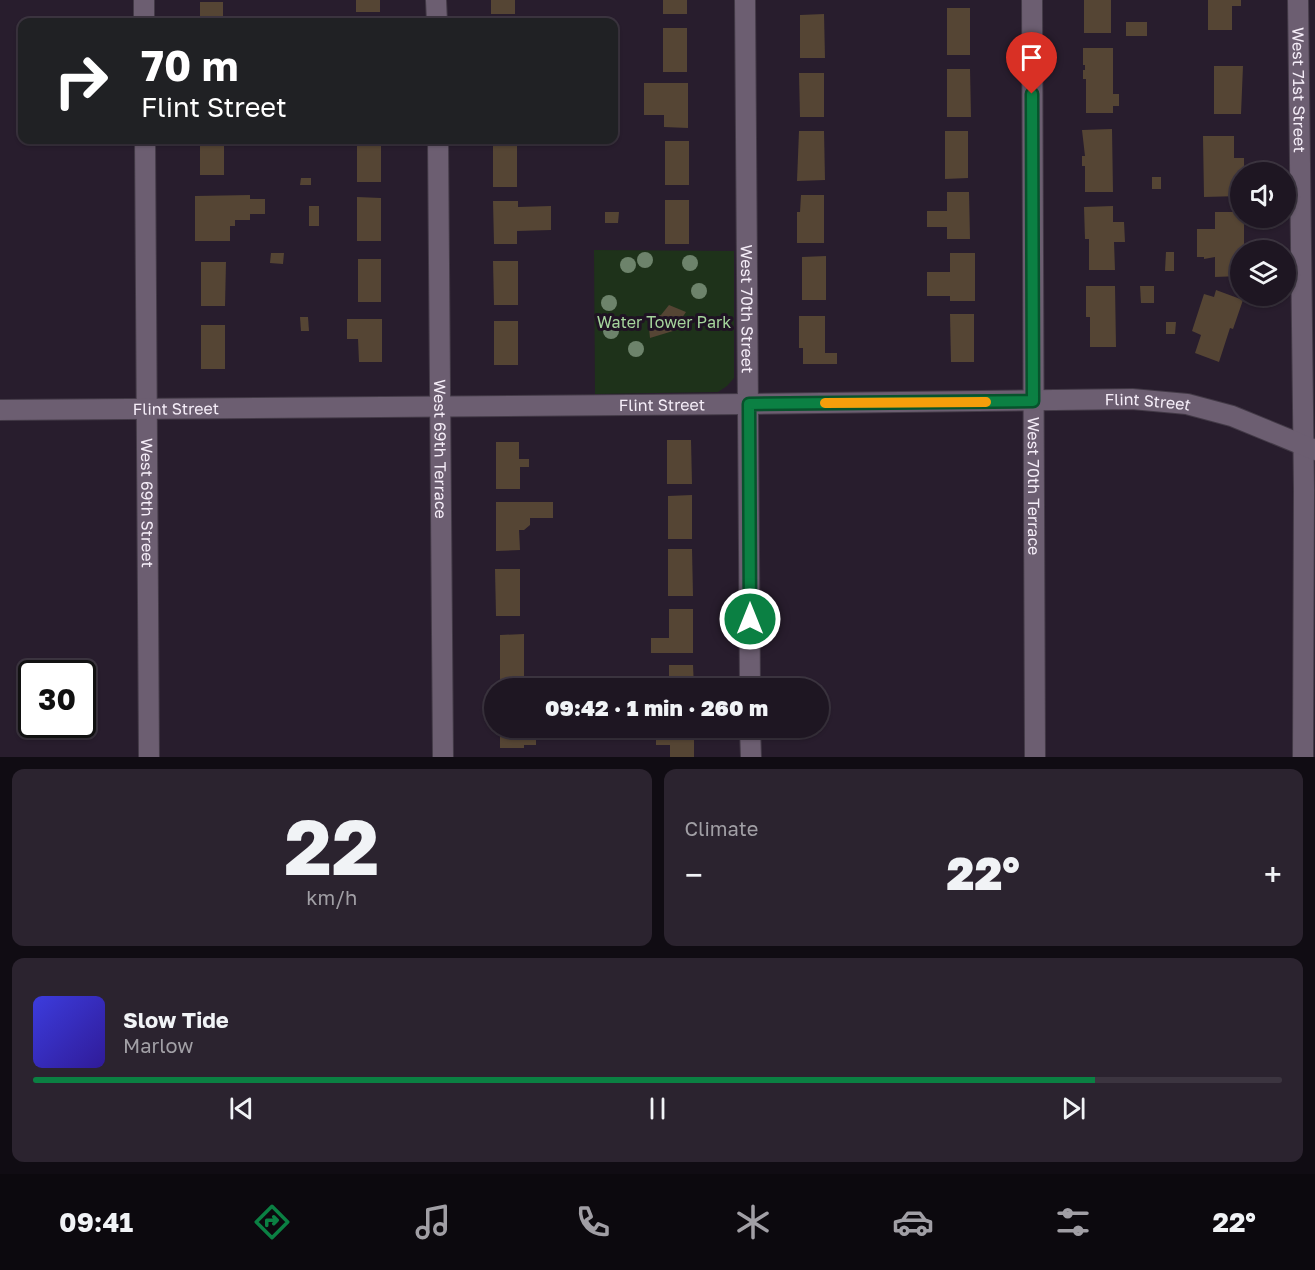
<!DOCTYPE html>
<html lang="en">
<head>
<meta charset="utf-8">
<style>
  :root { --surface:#1e1622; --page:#2b232f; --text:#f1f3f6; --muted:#a19fa5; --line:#3c3540; --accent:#0b8043 }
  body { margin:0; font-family:"Golos Text",sans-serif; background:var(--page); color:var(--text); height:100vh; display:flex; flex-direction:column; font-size:22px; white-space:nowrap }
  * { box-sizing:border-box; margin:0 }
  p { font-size:20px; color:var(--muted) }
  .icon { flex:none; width:33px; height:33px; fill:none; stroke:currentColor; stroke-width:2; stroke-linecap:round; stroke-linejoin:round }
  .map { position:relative; height:757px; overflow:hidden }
  .details { display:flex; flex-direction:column; gap:12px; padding:12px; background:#100c13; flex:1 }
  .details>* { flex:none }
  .banner { position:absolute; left:18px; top:18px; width:600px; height:126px; border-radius:12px; box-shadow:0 2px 4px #0004,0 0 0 2px var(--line); background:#202124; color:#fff; overflow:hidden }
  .tools { position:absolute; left:1230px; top:162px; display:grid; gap:12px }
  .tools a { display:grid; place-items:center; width:66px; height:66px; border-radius:50%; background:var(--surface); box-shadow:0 2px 4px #0004,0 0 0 2px var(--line); font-size:30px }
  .speed { position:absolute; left:18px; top:660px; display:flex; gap:12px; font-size:30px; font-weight:700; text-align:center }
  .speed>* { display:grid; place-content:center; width:78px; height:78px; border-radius:50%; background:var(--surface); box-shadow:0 2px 4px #0004,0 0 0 2px var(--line); line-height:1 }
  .speed .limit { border:3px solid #111; border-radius:9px; background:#fff; color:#111 }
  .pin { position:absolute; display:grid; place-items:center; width:51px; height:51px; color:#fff; margin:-62px -26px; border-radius:50% 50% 50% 0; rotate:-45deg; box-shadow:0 0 6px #0007 }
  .pin .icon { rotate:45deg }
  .me { position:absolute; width:66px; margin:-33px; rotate:0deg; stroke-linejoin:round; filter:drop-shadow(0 0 4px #0008) }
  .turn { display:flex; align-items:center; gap:21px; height:126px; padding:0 24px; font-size:27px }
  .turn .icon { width:78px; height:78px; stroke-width:2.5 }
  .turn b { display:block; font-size:42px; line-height:51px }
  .big { font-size:45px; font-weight:800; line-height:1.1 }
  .details .tile { flex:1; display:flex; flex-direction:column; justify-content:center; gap:9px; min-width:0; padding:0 21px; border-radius:12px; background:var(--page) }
  .details .dial { align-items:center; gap:0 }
  .dial b { font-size:78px; line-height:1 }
  .song { display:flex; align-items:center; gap:18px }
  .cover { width:72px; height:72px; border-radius:9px; background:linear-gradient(135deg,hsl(240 70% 55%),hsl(250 70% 35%)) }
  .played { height:6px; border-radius:3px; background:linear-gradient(90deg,var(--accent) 85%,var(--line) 85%) }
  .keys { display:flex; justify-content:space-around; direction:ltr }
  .heat { display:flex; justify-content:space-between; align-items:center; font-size:33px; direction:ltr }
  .details .tiles { flex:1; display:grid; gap:12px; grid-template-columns:1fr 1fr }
  .tile:last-child { grid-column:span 2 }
  .trip { position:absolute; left:484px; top:678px; width:345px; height:60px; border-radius:30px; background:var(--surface); box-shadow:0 2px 4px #0004,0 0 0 2px var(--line); font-weight:800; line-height:60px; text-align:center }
  .dock { display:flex; height:96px; justify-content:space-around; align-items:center; background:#0c090e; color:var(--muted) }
  .dock .icon { width:42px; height:42px }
  .dock .selected { color:var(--accent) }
  .dock b { font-size:27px; color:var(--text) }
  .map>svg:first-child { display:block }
</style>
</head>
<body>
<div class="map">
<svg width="1315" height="757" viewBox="0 0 1315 757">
  <rect width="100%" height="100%" fill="#281d2d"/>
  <!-- green -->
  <path fill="#1e321a" d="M 594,250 L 734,251 L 734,378 L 727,386 L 718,392 L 595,394 Z"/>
  <!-- building -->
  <g fill="#554534">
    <rect x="356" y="0" width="24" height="12"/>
    <rect x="491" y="0" width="24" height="14"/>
    <rect x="663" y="0" width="24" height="14"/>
    <rect x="1084" y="0" width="27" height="33"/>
    <path d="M 1208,0 L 1241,0 L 1241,6 L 1232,6 L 1232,30 L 1208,30 Z"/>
    <rect x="200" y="2" width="23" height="20"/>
    <rect x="947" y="8" width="23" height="47"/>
    <path d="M 824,14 L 825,58 L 800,58 L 800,15 Z"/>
    <rect x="1126" y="22" width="21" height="14"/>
    <rect x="663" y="28" width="24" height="44"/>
    <path d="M 1083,48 L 1113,48 L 1113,94 L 1119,94 L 1119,106 L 1113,106 L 1113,113 L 1086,113 L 1086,79 L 1083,79 L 1083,70 L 1085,70 L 1085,65 L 1083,65 Z"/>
    <path d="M 1214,66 L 1243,66 L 1241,114 L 1214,114 Z"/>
    <path d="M 947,69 L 970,69 L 971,117 L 947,117 Z"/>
    <path d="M 799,73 L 824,73 L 824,117 L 800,117 Z"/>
    <path d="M 644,83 L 688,83 L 688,128 L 664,127 L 664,115 L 644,115 Z"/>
    <path d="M 1112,129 L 1113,192 L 1085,192 L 1085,166 L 1082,166 L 1082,156 L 1085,156 L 1082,130 Z"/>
    <path d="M 799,131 L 824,131 L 825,180 L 797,181 Z"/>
    <path d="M 945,131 L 968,131 L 968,178 L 945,179 Z"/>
    <path d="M 1203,136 L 1234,136 L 1234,158 L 1244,158 L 1244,172 L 1240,172 L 1240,196 L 1204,197 Z"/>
    <rect x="200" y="140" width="24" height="35"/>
    <rect x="357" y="140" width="24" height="42"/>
    <rect x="665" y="141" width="24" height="44"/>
    <rect x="493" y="143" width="24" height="44"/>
    <rect x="1152" y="177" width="9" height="12"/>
    <path d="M 301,178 L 311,178 L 311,185 L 300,185 Z"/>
    <path d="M 947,192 L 969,192 L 970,239 L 947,239 L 947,227 L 927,227 L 927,211 L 947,211 Z"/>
    <path d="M 250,195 L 250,199 L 265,199 L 265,214 L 250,214 L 250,220 L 235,220 L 235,226 L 230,226 L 230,241 L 195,241 L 195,196 Z"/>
    <path d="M 801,195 L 824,195 L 824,243 L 797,243 L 797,212 L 800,212 Z"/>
    <path d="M 357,197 L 381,198 L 381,241 L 357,241 Z"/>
    <rect x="665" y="200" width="24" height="44"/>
    <path d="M 493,201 L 518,201 L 518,207 L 551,206 L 551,230 L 517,231 L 517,244 L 494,244 Z"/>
    <rect x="309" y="206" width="10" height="20"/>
    <path d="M 1113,206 L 1113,222 L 1124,222 L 1125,242 L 1114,242 L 1115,270 L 1089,270 L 1089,239 L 1085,239 L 1084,207 Z"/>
    <path d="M 605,212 L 619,212 L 618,223 L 605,223 Z"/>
    <path d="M 1215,212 L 1240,212 L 1240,218 L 1244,218 L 1244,250 L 1240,250 L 1240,276 L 1215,277 L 1215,257 L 1204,259 L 1204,257 L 1197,257 L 1197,229 L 1215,229 Z"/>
    <path d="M 1166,252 L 1174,252 L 1174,271 L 1165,271 Z"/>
    <path d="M 271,253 L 284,253 L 283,264 L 270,263 Z"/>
    <path d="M 950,253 L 975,253 L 975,301 L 950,301 L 950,296 L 927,296 L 927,272 L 950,272 Z"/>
    <path d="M 826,256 L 826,300 L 802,300 L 802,257 Z"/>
    <rect x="358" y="259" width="23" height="43"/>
    <path d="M 493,261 L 518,261 L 518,305 L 494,305 Z"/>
    <path d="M 201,262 L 226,262 L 225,306 L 201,306 Z"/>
    <path d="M 1086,286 L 1115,286 L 1116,347 L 1090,347 L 1090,317 L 1086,317 Z"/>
    <path d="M 1140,286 L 1154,286 L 1154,303 L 1141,303 Z"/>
    <path d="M 1216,290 L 1243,300 L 1233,329 L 1230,328 L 1219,362 L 1195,353 L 1201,335 L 1192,331 L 1204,294 L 1214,297 Z"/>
    <path d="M 669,305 L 686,312 L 673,331 L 650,338 L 648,319 L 661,315 Z"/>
    <path d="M 950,314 L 974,314 L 974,362 L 951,362 Z"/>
    <path d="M 799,316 L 825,316 L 825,353 L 837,353 L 837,364 L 803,364 L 803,348 L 799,348 Z"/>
    <path d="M 300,317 L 308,317 L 309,331 L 301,331 Z"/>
    <path d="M 347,319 L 382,319 L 382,362 L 359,362 L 358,339 L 347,339 Z"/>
    <rect x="494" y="321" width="24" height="44"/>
    <path d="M 1166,322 L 1176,322 L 1175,334 L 1166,334 Z"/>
    <rect x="201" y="325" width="24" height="44"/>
    <path d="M 667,440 L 691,440 L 692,484 L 667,484 Z"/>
    <path d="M 496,442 L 519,442 L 519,459 L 529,459 L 529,467 L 520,467 L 520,489 L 496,489 Z"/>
    <path d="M 692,495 L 692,539 L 668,539 L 668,496 Z"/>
    <path d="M 496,502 L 553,502 L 553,518 L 530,518 L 530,525 L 524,530 L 519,530 L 520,550 L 496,551 Z"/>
    <path d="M 668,549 L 692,549 L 693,596 L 668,596 Z"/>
    <path d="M 495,569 L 520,569 L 520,616 L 496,616 Z"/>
    <path d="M 669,609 L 693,609 L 693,653 L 651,653 L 651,638 L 669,638 Z"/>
    <path d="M 524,634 L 524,683 L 500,683 L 500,635 Z"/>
    <path d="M 669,665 L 693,665 L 694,688 L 669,688 Z"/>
    <path d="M 500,728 L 536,728 L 536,745 L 524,745 L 524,748 L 500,748 Z"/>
    <path d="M 656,728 L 694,728 L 694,757 L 670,757 L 670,745 L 656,745 Z"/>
  </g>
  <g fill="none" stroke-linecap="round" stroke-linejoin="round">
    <defs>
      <g id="minor">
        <path d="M 144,0 L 144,22"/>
        <path d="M 436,0 L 437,22"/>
        <path id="s1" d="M 745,0 L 750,688"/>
        <path id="s2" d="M 1032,0 L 1035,757"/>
        <path id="s3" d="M 1298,0 L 1304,490 L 1303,757"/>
        <path id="s4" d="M 145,140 L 149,757"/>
        <path id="s5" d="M 438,140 L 443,757"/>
        <path id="s6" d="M 0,410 L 749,404 L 1132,399 L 1187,404 L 1232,416 L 1315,450"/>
        <path d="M 750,728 L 751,757"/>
      </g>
    </defs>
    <!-- minor casing -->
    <use href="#minor" stroke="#433a47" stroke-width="22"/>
    <!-- minor -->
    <use href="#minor" stroke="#6c5e71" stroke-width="20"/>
  </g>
  <!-- trees -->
  <g fill="#6d836b">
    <circle cx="645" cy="260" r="8"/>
    <circle cx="690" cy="263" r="8"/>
    <circle cx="628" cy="265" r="8"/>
    <circle cx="699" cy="291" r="8"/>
    <circle cx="609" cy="303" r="8"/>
    <circle cx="611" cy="331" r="8"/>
    <circle cx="636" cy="349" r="8"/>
  </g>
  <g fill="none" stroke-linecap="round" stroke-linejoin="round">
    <defs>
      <path id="route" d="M 750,619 L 749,404 L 1033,401 L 1032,94"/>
    </defs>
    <!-- route casing -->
    <use href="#route" stroke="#07532c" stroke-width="15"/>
    <!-- route -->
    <use href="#route" stroke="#0b8043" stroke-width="10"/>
    <!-- slow -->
    <path stroke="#f59e0b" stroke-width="10" d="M 825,403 L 986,402"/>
  </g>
  <g text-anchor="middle" stroke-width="6" stroke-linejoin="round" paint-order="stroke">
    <!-- street labels -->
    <g font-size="16" fill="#f5edf8" stroke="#1f1323">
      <text dy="6" stroke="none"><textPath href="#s3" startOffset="90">West 71st Street</textPath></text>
      <text dy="6" stroke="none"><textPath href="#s1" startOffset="309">West 70th Street</textPath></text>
      <text dy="6" stroke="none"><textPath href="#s6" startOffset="1148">Flint Street</textPath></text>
      <text dy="6" stroke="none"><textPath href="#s6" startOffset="662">Flint Street</textPath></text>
      <text dy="6" stroke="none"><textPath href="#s6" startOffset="176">Flint Street</textPath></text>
      <text dy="6" stroke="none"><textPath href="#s5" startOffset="309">West 69th Terrace</textPath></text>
      <text dy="6" stroke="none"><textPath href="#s2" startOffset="486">West 70th Terrace</textPath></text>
      <text dy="6" stroke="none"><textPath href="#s4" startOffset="363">West 69th Street</textPath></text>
    </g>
    <!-- park labels -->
    <g font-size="16" fill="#a6d69d" stroke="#1f1323">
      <text x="664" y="328">Water Tower Park</text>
    </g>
  </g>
</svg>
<div class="tools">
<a><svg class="icon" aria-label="sound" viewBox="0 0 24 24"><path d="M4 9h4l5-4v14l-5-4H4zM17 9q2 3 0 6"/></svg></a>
<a><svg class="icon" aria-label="layers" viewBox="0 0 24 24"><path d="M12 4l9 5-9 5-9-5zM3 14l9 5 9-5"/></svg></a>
</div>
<div class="speed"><div class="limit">30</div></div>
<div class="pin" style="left:1032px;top:94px;background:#d93025"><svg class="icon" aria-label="arrive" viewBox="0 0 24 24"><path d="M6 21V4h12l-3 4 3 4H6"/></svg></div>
<svg class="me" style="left:750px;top:619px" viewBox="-20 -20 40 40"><circle r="17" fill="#0b8043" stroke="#fff" stroke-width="3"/><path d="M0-11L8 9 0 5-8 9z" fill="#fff"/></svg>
<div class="trip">09:42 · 1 min · 260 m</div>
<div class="banner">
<div class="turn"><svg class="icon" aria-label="right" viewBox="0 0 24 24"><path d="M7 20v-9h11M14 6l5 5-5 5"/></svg><div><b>70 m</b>Flint Street</div></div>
</div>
</div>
<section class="details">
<div class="tiles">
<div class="tile dial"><b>22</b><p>km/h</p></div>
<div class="tile"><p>Climate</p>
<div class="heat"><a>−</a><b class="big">22°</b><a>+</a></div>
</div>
<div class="tile">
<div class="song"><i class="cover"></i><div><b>Slow Tide</b><p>Marlow</p></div></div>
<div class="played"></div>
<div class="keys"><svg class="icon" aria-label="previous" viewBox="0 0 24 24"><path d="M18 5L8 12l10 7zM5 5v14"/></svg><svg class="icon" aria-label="pause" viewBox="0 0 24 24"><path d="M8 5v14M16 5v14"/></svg><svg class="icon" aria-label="next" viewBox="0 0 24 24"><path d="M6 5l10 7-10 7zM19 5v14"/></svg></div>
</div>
</div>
</section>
<nav class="dock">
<b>09:41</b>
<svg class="icon selected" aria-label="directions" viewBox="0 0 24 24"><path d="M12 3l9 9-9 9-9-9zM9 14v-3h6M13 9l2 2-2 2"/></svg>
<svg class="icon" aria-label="music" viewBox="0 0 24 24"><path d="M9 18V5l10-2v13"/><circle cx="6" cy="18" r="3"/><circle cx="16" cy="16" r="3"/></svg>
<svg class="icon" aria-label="phone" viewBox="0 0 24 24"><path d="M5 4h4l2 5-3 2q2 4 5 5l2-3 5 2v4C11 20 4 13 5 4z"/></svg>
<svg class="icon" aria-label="climate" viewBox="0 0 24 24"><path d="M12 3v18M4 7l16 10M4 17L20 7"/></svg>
<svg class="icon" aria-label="car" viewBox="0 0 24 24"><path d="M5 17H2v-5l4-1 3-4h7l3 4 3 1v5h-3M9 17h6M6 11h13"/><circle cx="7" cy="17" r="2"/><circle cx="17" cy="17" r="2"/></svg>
<svg class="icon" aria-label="filters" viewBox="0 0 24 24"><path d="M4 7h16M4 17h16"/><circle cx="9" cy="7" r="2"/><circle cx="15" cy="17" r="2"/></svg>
<b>22°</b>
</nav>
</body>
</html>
